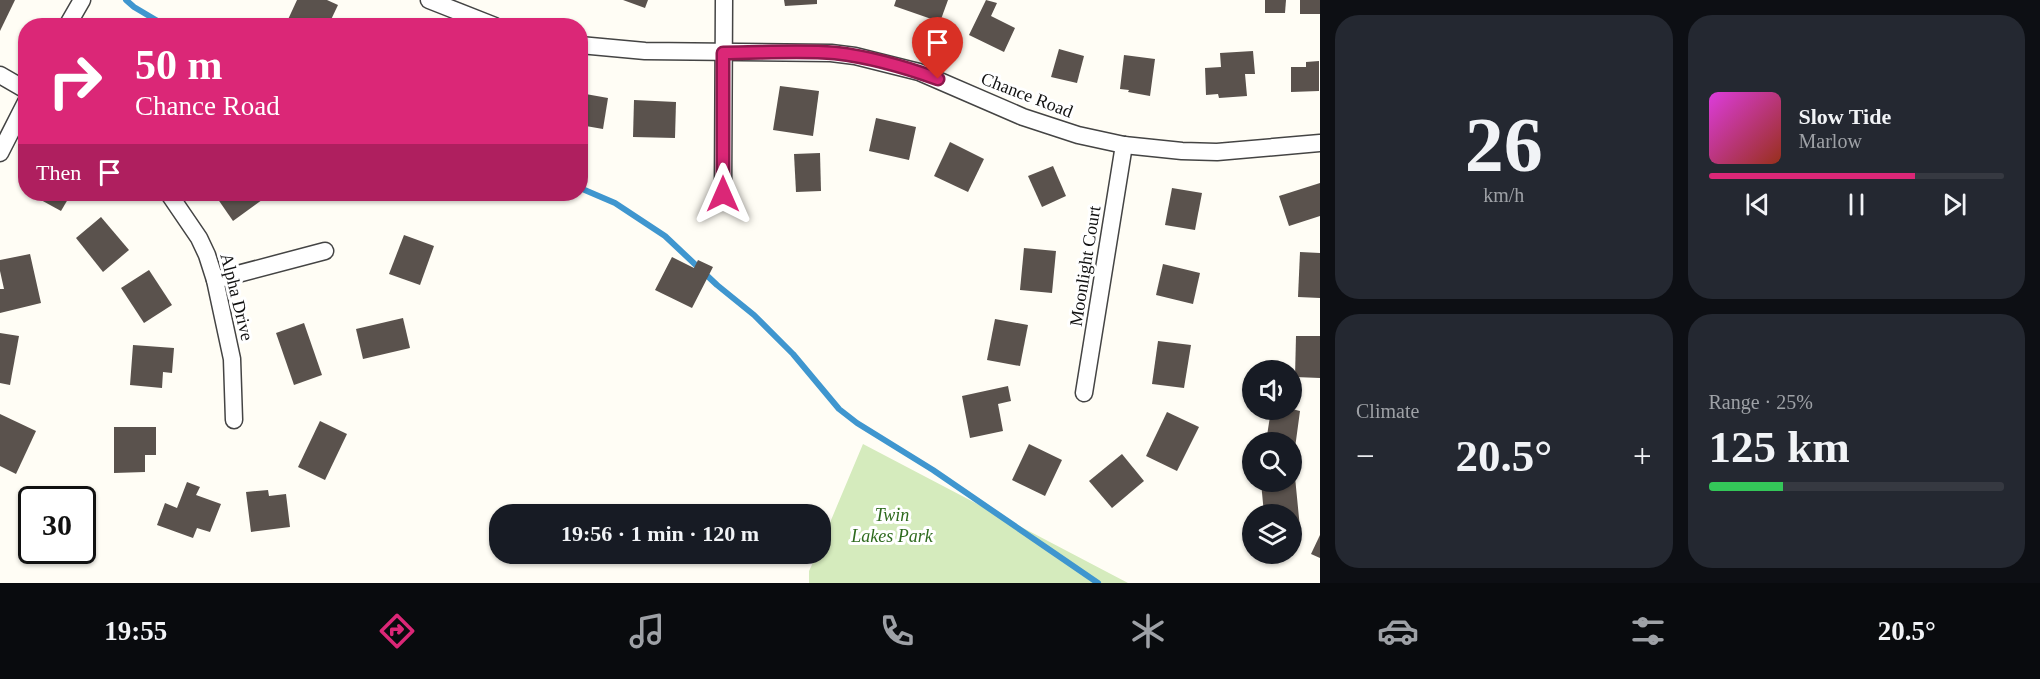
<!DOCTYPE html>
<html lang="en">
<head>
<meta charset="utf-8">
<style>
  :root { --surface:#171b24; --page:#242831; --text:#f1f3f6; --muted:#9ea1a6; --line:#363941; --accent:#db2777 }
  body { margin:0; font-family:Georgia,serif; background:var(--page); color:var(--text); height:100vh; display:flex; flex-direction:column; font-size:22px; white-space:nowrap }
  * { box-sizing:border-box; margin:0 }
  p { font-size:20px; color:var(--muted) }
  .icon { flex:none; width:33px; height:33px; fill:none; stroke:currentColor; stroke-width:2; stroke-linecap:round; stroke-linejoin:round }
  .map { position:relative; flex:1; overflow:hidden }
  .drawer { display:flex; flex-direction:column; gap:15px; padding:15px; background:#0d0f14; width:720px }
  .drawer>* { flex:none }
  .banner { position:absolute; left:18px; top:18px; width:570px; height:183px; border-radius:24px; box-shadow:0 2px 4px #0004; background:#db2777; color:#fff; overflow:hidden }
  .tools { position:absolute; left:1242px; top:360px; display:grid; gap:12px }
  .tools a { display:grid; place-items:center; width:60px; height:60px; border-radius:50%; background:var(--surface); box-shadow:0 2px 4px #0004; font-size:30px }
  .speed { position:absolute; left:18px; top:486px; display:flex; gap:12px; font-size:30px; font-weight:700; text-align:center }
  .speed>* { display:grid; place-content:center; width:78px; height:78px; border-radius:50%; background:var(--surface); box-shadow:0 2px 4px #0004; line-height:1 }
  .speed .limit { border:3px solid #111; border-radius:9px; background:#fff; color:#111 }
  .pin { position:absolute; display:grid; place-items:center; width:51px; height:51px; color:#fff; margin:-62px -26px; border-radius:50% 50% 50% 0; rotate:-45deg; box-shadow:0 0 6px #0007 }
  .pin .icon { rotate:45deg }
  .me { position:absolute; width:66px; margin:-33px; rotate:0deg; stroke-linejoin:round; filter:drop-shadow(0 0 4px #0008) }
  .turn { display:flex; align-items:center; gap:21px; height:126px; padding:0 18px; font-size:27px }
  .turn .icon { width:78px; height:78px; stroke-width:2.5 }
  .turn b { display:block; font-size:42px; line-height:51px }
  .then { display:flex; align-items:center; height:57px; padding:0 18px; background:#0003; gap:12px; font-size:22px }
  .big { font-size:45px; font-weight:600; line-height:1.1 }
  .drawer .tile { flex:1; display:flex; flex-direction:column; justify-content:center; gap:9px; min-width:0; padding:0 21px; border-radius:24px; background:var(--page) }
  .drawer .dial { align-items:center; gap:0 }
  .dial b { font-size:78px; line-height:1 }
  .song { display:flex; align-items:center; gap:18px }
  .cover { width:72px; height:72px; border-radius:9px; background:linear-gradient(135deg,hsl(300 70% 55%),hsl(10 70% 35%)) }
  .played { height:6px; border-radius:3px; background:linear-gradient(90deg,var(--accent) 70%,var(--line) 70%) }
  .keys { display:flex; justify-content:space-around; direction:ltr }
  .heat { display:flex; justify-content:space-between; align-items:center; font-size:33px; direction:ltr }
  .charge { height:9px; border-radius:4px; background:linear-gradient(90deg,#34c759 25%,var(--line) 0) }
  .drawer .tiles { flex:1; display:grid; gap:15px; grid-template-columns:repeat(2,1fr) }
  .trip { position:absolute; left:489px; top:504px; width:342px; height:60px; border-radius:24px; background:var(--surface); box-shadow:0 2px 4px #0004; font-weight:600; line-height:60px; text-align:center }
  .menu { display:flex; height:96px; justify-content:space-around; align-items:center; background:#090b0e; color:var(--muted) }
  .menu .icon { width:42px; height:42px }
  .menu .active { color:var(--accent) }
  .menu b { font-size:27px; color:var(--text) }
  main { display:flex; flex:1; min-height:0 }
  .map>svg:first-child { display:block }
</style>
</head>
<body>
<main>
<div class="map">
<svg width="1320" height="583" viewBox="0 0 1320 583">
  <rect width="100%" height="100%" fill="#fffdf5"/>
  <!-- green -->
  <path fill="#d5ebbd" d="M 863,444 L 1128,583 L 809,583 L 809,571 L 817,554 L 820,554 L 821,544 Z"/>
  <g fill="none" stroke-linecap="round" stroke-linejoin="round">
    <!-- stream -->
    <g stroke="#3f96cf" stroke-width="6">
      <path d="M 126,0 L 134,7 L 166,26"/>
      <path d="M 580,188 L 615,203 L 665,236 L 717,285 L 754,315 L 793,354 L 839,409 L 857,423 L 933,470 L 1098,583"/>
    </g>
  </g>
  <!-- building -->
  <g fill="#5a524d">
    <path d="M 0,0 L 15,0 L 0,31 Z"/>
    <path d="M 297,0 L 327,0 L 338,5 L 328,26 L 285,26 Z"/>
    <path d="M 623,0 L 648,0 L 645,8 Z"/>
    <path d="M 784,0 L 817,0 L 817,4 L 785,6 Z"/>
    <path d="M 896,0 L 948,0 L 940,22 L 894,6 Z"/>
    <path d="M 986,0 L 997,3 L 991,16 L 1015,28 L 1004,52 L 969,35 Z"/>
    <path d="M 1265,0 L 1286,0 L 1285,13 L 1265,13 Z"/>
    <rect x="1300" y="0" width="20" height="14"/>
    <path d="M 1059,49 L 1084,56 L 1077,83 L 1051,77 Z"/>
    <path d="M 1253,51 L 1255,74 L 1245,74 L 1247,96 L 1219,98 L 1218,94 L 1206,95 L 1205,68 L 1221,67 L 1220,53 Z"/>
    <path d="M 1124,55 L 1155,59 L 1150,96 L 1128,92 L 1129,90 L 1120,89 Z"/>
    <path d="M 1319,61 L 1319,91 L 1291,92 L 1291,67 L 1306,67 L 1306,62 Z"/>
    <path d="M 780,86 L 819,91 L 813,136 L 773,130 Z"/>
    <path d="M 580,93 L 608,98 L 603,129 L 580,125 Z"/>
    <path d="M 634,100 L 676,102 L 675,138 L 633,137 Z"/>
    <path d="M 876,118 L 916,127 L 909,160 L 869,151 Z"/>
    <path d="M 950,142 L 984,159 L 968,192 L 934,176 Z"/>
    <path d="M 820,153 L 821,191 L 796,192 L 794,154 Z"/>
    <path d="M 1053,166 L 1066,196 L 1042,207 L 1028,176 Z"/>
    <path d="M 1320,183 L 1320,216 L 1289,226 L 1279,196 Z"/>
    <path d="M 1172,188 L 1202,193 L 1195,230 L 1165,225 Z"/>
    <path d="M 30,194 L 71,194 L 61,211 Z"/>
    <path d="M 217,194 L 270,194 L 233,221 L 215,195 Z"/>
    <path d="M 101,217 L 129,250 L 103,272 L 76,238 Z"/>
    <path d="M 404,235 L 434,246 L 420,285 L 389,274 Z"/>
    <path d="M 1024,248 L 1056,251 L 1052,293 L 1020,290 Z"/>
    <path d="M 1300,252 L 1320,253 L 1320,298 L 1298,297 Z"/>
    <path d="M 30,254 L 41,303 L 0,313 L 0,289 L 4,289 L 0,271 L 0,260 Z"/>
    <path d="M 672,257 L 694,268 L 698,260 L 713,267 L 692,308 L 655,290 Z"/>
    <path d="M 1163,264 L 1200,273 L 1193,304 L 1156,295 Z"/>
    <path d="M 149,270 L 172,305 L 144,323 L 121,288 Z"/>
    <path d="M 403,318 L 410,348 L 363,359 L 356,329 Z"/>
    <path d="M 995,319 L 1028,325 L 1020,366 L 987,360 Z"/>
    <path d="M 304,323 L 322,375 L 294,385 L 276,333 Z"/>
    <path d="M 0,333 L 19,336 L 10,385 L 0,383 Z"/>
    <path d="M 1296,336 L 1320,336 L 1320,378 L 1295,377 Z"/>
    <path d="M 1158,341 L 1191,345 L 1184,388 L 1152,384 Z"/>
    <path d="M 133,345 L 174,348 L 172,373 L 163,372 L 162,388 L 130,385 Z"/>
    <path d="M 1008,386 L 1011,401 L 998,404 L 1003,431 L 970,438 L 962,396 Z"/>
    <path d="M 1292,409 L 1300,411 L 1295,448 L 1292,448 L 1292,442 L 1266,442 L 1271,410 Z"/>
    <path d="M 1167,412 L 1199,427 L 1177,471 L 1146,456 Z"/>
    <path d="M 0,414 L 36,431 L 16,474 L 0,466 Z"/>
    <path d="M 320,421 L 347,434 L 325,480 L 298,467 Z"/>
    <path d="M 114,427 L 156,427 L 156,455 L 145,455 L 145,472 L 114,473 Z"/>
    <path d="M 1029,444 L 1062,460 L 1045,496 L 1012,480 Z"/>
    <path d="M 1122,454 L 1144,481 L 1112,508 L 1089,481 Z"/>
    <path d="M 1295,477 L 1300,528 L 1292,529 L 1292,514 L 1264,514 L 1261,482 L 1292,482 L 1292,478 Z"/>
    <path d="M 187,482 L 200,487 L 196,495 L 221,504 L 210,532 L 197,528 L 193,538 L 157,525 L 165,503 L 177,508 Z"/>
    <path d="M 268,490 L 269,496 L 286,494 L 290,527 L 251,532 L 246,492 Z"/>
    <path d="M 1320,535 L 1320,558 L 1311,554 Z"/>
  </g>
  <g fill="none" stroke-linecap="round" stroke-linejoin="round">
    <defs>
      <g id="street">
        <path d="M 429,0 L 495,26"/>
        <path d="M 67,26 L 82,0"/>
        <path d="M 580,45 L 645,51 L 831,53 L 855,56 L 919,72 L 1023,117 L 1078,135 L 1124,145 L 1182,151 L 1217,152 L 1320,143"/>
        <path d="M 0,75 L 26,90"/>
        <path d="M 0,153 L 26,102"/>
        <path d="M 169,194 L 199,238 L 207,255 L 215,280 L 232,359 L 234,420"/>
        <path d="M 723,194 L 724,0"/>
        <path d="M 215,280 L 325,251"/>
        <path d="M 1084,393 L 1124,145"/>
      </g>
    </defs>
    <!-- street casing -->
    <use href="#street" stroke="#444" stroke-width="19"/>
    <!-- street -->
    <use href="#street" stroke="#fff" stroke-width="16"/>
  </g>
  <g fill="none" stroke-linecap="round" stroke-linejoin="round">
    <defs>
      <path id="route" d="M 723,194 L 723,53 C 760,53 798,50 835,53 C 870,57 905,67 938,79"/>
    </defs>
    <!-- route casing -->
    <use href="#route" stroke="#8e194d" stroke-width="15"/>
    <!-- route -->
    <use href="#route" stroke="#db2777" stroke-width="10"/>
  </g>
  <g text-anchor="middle" stroke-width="6" stroke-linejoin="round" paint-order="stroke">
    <!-- street labels -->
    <g font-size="18" fill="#111" stroke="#fff">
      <text transform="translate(1027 95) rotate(21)" y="6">Chance Road</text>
      <text transform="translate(1085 266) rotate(-81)" y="6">Moonlight Court</text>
      <text transform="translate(237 297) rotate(76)" y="6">Alpha Drive</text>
    </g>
    <!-- park labels -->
    <g font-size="18" font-style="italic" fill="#2f6b1f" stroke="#fff">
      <text x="892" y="521">Twin<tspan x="892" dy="21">Lakes Park</tspan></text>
    </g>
  </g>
</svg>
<div class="tools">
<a><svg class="icon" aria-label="sound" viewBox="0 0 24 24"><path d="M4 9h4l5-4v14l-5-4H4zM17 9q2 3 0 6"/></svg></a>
<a><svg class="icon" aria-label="search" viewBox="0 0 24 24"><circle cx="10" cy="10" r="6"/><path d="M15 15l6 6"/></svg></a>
<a><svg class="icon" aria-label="layers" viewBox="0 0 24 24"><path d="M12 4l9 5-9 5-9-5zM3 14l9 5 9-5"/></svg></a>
</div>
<div class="speed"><div class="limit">30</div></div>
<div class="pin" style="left:938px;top:79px;background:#d93025"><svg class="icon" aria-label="arrive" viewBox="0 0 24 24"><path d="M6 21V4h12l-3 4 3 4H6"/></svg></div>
<svg class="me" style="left:723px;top:194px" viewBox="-20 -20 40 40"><path d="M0-17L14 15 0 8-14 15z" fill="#db2777" stroke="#fff" stroke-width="4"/></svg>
<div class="trip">19:56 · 1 min · 120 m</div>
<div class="banner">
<div class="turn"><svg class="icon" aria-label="right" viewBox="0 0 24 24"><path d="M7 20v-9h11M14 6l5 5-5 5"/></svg><div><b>50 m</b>Chance Road</div></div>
<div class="then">Then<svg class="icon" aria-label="arrive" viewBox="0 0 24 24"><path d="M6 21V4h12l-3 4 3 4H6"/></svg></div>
</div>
</div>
<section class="drawer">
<div class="tiles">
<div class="tile dial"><b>26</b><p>km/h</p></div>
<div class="tile">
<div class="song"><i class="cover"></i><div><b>Slow Tide</b><p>Marlow</p></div></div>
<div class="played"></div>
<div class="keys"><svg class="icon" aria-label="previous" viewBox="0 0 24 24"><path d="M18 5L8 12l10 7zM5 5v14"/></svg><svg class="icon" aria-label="pause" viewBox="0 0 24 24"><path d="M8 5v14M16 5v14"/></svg><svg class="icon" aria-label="next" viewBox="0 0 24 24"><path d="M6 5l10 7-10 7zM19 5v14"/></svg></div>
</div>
<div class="tile"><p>Climate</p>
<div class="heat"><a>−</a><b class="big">20.5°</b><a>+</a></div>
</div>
<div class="tile"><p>Range · 25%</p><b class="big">125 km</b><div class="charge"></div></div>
</div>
</section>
</main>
<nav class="menu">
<b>19:55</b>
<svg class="icon active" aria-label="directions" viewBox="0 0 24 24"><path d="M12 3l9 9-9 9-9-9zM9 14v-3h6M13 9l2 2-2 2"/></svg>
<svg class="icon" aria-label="music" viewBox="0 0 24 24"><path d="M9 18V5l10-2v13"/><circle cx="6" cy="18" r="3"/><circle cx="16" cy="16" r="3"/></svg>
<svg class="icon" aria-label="phone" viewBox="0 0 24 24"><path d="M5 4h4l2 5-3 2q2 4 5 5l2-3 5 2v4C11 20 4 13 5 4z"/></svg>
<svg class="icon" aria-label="climate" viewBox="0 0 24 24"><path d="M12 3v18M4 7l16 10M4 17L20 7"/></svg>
<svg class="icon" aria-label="car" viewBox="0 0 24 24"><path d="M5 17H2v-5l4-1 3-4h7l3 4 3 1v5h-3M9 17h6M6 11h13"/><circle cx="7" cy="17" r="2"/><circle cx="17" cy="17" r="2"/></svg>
<svg class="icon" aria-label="filters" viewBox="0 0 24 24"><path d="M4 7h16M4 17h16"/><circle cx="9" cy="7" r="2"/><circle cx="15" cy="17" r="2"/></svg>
<b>20.5°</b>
</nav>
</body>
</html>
